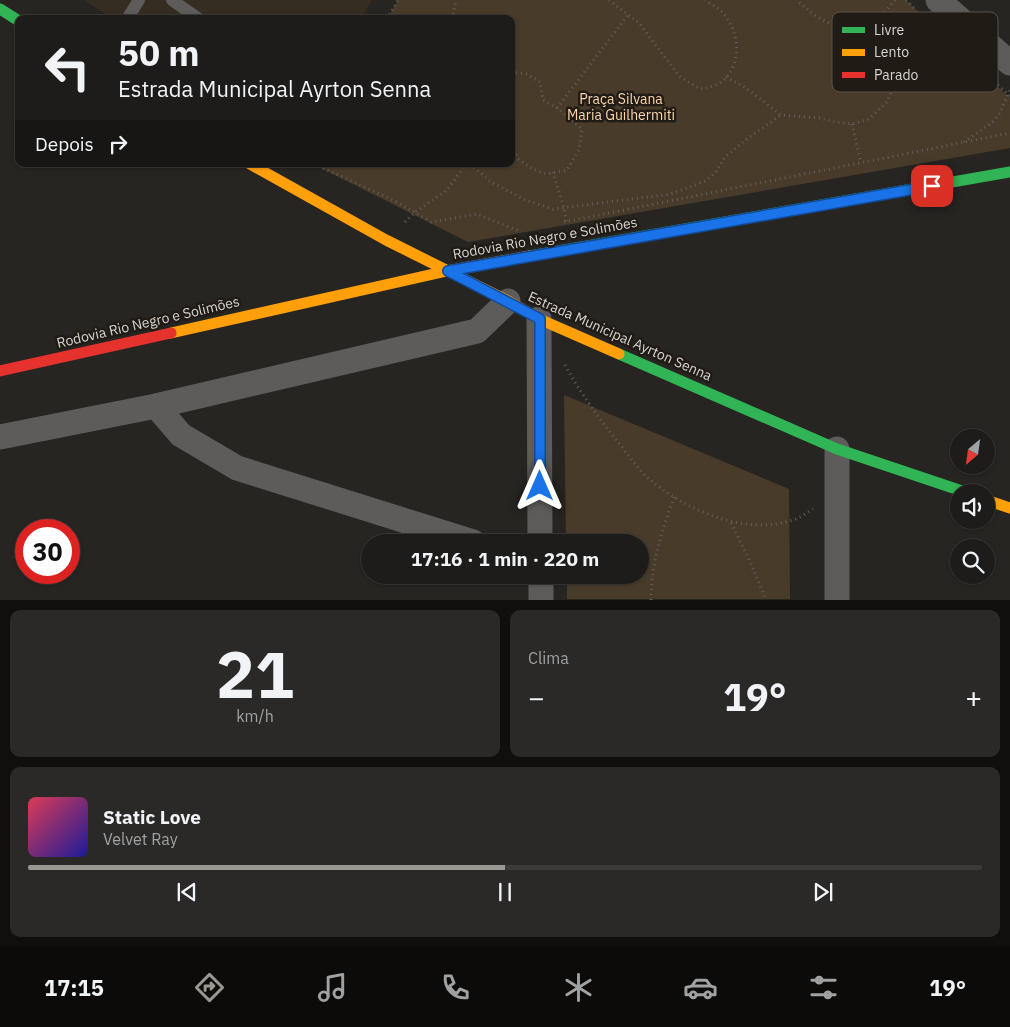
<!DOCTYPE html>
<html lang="pt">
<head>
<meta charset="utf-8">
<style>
  :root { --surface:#1d1c1a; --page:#2a2927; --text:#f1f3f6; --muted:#a0a1a2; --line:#3b3a39; --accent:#9a9793 }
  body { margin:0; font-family:"IBM Plex Sans",sans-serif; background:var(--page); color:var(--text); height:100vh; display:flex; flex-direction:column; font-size:19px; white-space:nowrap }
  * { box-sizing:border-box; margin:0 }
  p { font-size:16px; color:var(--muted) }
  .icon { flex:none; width:28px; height:28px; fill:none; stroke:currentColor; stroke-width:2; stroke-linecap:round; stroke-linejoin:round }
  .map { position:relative; height:600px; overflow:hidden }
  .side { display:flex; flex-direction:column; gap:10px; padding:10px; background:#100f0e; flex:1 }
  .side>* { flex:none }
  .hud { position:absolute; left:15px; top:15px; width:500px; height:152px; border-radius:10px; box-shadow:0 1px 4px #0004,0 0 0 1px var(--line); background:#1d1c1a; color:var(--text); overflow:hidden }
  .needle { width:32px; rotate:209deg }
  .controls { position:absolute; left:950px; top:429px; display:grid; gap:10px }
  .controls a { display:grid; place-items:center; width:45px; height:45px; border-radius:50%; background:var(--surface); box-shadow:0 1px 4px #0004,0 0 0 1px var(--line); font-size:25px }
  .speed { position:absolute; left:15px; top:519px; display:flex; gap:10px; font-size:25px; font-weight:700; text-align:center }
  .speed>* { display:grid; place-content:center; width:65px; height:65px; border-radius:50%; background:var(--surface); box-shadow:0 1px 4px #0004,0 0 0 1px var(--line); line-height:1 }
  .speed .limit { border:8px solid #d22; background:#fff; color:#111 }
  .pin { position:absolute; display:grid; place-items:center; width:42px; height:42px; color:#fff; margin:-21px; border-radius:10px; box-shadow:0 2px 8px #0006 }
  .me { position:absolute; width:55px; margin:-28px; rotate:0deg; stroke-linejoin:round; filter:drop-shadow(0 0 4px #0008) }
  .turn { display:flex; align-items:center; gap:18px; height:105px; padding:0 20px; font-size:22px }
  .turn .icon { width:65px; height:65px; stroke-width:2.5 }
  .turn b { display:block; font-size:35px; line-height:42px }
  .then { display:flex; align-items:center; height:48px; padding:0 20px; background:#0003; gap:10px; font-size:19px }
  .big { font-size:38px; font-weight:700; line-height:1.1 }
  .side .tile { flex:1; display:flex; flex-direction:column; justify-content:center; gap:8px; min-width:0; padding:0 18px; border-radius:10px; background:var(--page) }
  .side .dial { align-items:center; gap:0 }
  .dial b { font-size:65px; line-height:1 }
  .song { display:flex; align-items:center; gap:15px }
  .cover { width:60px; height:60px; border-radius:8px; background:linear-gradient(135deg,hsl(350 70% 55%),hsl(240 70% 35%)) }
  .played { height:5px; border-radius:2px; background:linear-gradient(90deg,var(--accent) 50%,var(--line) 50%) }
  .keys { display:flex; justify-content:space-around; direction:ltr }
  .heat { display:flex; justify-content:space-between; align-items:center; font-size:28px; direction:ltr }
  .side .tiles { flex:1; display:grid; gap:10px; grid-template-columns:1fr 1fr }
  .tile:last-child { grid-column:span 2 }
  .trip { position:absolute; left:361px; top:534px; width:288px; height:50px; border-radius:25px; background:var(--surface); box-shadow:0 1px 4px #0004,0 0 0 1px var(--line); font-weight:700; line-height:50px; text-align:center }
  .dock { display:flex; height:80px; justify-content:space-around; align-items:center; background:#0c0b0a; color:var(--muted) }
  .dock .icon { width:35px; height:35px }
  .dock .current { color:var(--accent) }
  .dock b { font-size:22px; color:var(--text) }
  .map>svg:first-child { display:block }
</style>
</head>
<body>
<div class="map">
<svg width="1010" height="600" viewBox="0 0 1010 600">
  <rect width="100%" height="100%" fill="#272522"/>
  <!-- built -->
  <path fill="#352c22" d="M 84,0 L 372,0 L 360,19 L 113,19 Z"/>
  <!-- green -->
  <g fill="#493b2a">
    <path d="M 398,0 L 906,0 L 1010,98 L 1010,148 L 468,242 L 313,164 L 511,164 L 511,19 L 387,19 Z"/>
    <path d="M 564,395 L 789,489 L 790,599 L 567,599 L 567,575 L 640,575 L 640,542 L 566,542 Z"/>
  </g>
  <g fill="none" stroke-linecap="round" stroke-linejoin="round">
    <!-- path -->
    <g stroke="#61605e" stroke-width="3" stroke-dasharray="1 4" stroke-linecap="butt">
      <path d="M 609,0 L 639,23 L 679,76 L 700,89 C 708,88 719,85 725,79 C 742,61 739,32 724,14 C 720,8 710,4 705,0"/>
      <path d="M 906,0 L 916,10"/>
      <path d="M 387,19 L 398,0"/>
      <path d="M 452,19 L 456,0"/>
      <path d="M 862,39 L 895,0"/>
      <path d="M 892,71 L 973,63"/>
      <path d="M 511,72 L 526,74 L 540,82 L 543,100 L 557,108 L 582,129 L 579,150 L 567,170 L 546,174 L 533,169 L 518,159 L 511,143"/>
      <path d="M 726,77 L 746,88 L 781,115 L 819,118 L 835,122 L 852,124 L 869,119 L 887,102 L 895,83 L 892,71 L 862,39 L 817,17 L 796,0"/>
      <path d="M 998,85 L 1010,96"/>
      <path d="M 557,108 L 628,15"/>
      <path d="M 852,124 L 861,163"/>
      <path d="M 964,142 L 992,123 L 999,114 L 1010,90"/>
      <path d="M 314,164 L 397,202 L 431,222 L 477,214 L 519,231"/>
      <path d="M 470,164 L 491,182 L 525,200 L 553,209 L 671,194 L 705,181 L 715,173 L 725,157 L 748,138 L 781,115"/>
      <path d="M 553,172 L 564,208 L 566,222"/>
      <path d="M 405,222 L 414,213 L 447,190 L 466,164"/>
      <path d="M 564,222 L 1010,133"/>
      <path d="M 565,365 C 582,396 603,424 626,452 C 633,461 640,471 648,478 C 685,510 744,536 793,520 C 800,518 806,513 813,509"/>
      <path d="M 731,523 L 749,559 L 766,600"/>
      <path d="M 651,600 C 651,564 662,531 674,497"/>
    </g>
    <!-- lane -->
    <g stroke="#5d5c5b" stroke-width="12">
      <path d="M 172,0 L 199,19"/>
      <path d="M 127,19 L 139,0"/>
    </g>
    <!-- street -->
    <g stroke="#5d5c5b" stroke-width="25">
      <path d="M 938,0 L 1010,63"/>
      <path d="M 539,319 L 540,542"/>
      <path d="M 156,406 L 181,435 L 237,468 L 473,542"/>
      <path d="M 0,437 L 156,406 L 477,331 L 508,301"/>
      <path d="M 541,575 L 541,600"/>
      <path d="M 837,600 L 837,449"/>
    </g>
    <!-- fast -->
    <g stroke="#30b455" stroke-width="11">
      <path d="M 0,9 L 19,21"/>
      <path d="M 530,256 L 1010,172"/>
      <path d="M 619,354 L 837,449 L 965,492"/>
    </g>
    <!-- slow -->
    <g stroke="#ff9f0a" stroke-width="11">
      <path d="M 250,164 L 386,240 L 508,301 L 539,319 L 619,354"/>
      <path d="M 171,333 L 447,271 L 530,256"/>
      <path d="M 986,500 L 1010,508"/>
    </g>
    <!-- jam -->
    <path stroke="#e5322d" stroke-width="11" d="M 0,371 L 171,333"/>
  </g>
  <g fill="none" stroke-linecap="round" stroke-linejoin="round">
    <defs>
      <path id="route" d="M 540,486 L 540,319 L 448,271 L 932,186"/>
    </defs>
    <!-- route casing -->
    <use href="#route" stroke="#114b97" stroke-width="12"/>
    <!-- route -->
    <use href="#route" stroke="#1a73e8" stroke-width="9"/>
  </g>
  <g text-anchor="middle" stroke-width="5" stroke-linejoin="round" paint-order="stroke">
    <!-- park labels -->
    <g font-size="14" fill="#f9d6af" stroke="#211b15">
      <text x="621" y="104">Praça Silvana<tspan x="621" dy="16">Maria Guilhermiti</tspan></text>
    </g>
    <!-- street labels -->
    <g font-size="14" fill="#d8d4d0" stroke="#211b15">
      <text transform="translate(545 238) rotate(-10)" y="5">Rodovia Rio Negro e Solimões</text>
      <text transform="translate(148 322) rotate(-13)" y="5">Rodovia Rio Negro e Solimões</text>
      <text transform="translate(620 336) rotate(24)" y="5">Estrada Municipal Ayrton Senna</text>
    </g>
  </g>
  <!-- legend -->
  <rect x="832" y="12" width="166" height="80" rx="8" fill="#211b15" stroke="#58524d" stroke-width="1"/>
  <rect x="842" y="27" width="23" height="6" fill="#30b455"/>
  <rect x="842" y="49" width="23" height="7" fill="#ff9f0a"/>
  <rect x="842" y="72" width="23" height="6" fill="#e5322d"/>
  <g font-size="14" fill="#d8d4d0">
    <text x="874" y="35">Livre</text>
    <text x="874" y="57">Lento</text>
    <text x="874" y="80">Parado</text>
  </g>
</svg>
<div class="controls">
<a><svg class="needle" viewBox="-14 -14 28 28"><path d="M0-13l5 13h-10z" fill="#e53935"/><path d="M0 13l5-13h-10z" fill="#a0a1a2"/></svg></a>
<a><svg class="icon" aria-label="sound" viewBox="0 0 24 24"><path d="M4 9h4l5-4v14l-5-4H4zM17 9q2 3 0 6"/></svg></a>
<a><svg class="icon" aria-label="search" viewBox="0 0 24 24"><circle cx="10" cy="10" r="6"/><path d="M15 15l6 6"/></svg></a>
</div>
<div class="speed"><div class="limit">30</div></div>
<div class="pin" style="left:932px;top:186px;background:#d93025"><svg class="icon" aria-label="arrive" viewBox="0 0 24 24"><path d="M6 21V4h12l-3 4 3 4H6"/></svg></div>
<svg class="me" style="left:540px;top:486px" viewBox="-20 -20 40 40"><path d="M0-17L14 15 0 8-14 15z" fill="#1a73e8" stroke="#fff" stroke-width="4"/></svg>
<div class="trip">17:16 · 1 min · 220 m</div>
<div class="hud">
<div class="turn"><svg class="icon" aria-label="left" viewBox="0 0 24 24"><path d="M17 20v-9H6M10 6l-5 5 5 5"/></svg><div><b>50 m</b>Estrada Municipal Ayrton Senna</div></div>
<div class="then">Depois<svg class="icon" aria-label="right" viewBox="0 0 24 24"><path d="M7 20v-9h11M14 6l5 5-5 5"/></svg></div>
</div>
</div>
<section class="side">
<div class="tiles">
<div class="tile dial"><b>21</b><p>km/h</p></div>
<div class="tile"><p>Clima</p>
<div class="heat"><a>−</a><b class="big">19°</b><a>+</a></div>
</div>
<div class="tile">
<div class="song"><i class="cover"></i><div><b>Static Love</b><p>Velvet Ray</p></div></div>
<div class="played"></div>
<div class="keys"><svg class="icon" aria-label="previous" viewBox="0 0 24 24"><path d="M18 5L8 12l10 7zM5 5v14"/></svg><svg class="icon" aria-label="pause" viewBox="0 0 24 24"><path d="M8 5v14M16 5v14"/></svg><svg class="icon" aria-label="next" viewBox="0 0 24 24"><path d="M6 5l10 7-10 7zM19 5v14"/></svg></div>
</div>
</div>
</section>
<nav class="dock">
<b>17:15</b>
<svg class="icon current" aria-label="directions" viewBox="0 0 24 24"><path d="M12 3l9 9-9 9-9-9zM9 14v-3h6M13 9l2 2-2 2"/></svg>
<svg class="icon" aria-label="music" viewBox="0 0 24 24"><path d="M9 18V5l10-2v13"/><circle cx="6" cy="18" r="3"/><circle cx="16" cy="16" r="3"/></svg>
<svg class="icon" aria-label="phone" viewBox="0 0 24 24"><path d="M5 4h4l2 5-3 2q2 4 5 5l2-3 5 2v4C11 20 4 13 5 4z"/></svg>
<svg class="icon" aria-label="climate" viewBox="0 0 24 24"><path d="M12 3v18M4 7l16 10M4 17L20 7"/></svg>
<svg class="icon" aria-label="car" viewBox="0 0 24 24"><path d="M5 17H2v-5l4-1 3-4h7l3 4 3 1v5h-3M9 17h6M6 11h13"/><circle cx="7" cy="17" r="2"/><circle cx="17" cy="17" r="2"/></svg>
<svg class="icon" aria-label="filters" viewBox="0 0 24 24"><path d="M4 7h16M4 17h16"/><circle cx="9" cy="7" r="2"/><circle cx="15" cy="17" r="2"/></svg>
<b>19°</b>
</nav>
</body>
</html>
